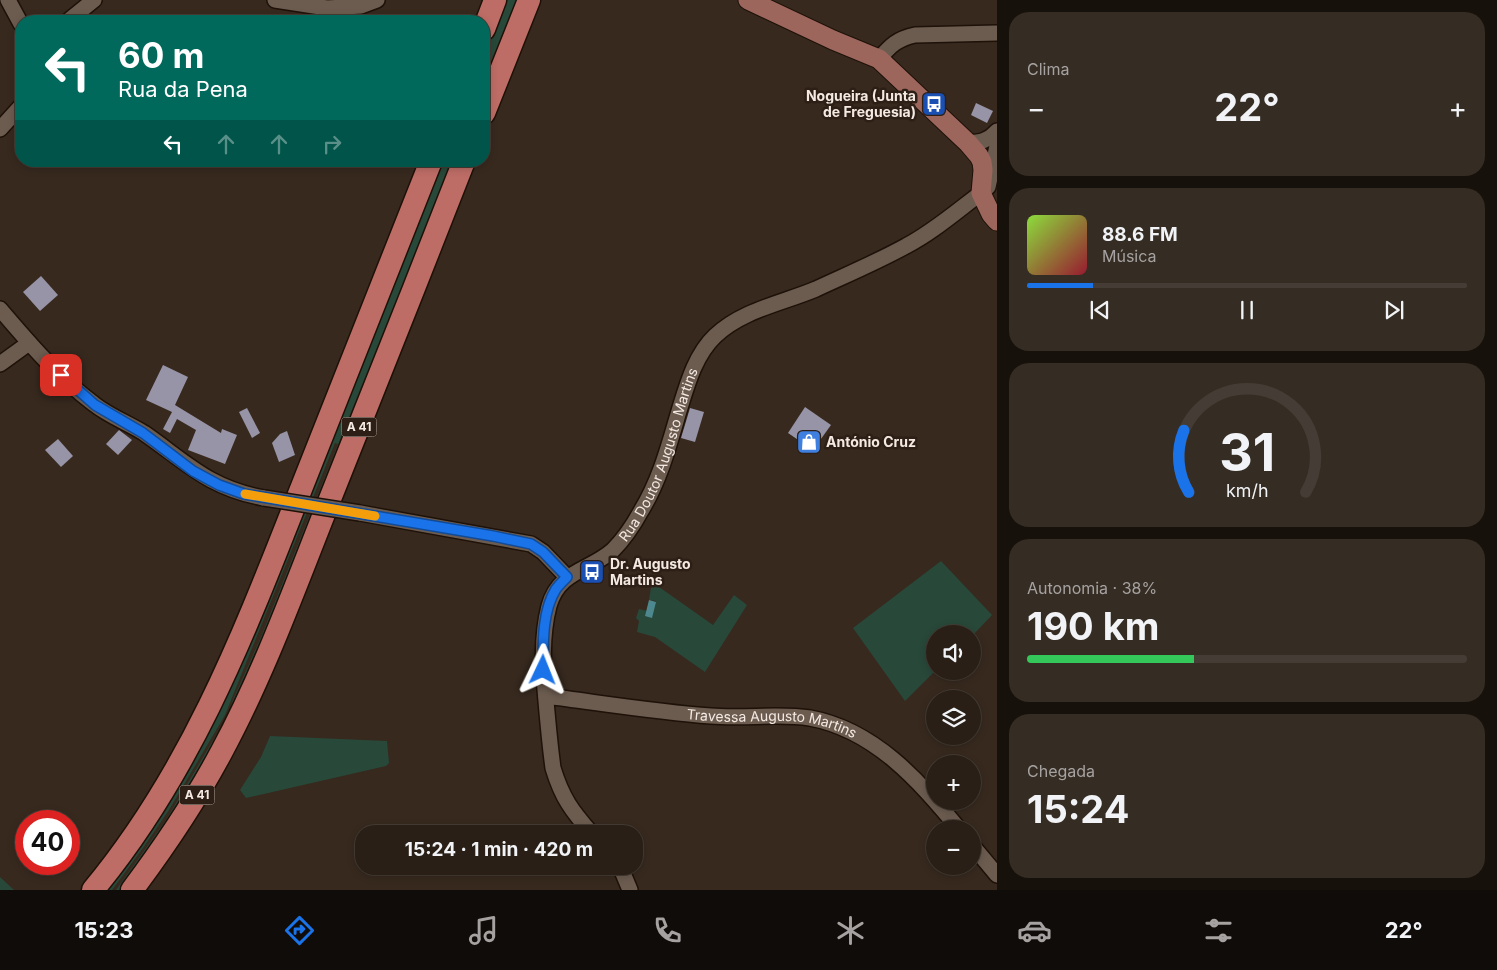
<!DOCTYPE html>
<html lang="pt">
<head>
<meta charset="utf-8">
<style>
  :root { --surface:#291f16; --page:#352c23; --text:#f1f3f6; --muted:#a5a2a1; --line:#453d35; --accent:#1a73e8 }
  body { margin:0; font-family:Inter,sans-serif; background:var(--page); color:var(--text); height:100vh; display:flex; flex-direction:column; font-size:19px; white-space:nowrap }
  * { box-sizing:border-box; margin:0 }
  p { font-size:16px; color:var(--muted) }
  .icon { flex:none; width:28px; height:28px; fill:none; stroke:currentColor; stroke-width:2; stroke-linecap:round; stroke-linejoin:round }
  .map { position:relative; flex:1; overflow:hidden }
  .sheet { display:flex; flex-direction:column; gap:12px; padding:12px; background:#17110c; width:500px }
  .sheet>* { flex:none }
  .banner { position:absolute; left:15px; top:15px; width:475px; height:152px; border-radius:20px; box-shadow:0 2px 8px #0003,0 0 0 1px var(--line); background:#00695c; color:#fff; overflow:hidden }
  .tools { position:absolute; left:926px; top:625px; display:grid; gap:10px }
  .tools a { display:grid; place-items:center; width:55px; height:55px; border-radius:50%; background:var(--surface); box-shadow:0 2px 8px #0003,0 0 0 1px var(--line); font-size:25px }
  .speed { position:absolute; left:15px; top:810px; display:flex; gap:10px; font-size:25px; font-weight:700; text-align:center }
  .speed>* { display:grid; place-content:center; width:65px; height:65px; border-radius:50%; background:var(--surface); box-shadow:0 2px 8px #0003,0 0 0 1px var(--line); line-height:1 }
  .speed .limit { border:8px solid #d22; background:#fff; color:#111 }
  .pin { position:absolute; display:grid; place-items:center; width:42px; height:42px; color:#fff; margin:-21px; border-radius:10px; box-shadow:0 2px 8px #0006 }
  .me { position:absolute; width:55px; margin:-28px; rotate:2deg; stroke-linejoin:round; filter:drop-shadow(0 0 4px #0008) }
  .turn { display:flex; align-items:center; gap:18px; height:105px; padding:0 20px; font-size:22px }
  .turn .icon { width:65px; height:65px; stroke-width:2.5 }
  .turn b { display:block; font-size:35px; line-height:42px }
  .lanes { display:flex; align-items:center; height:48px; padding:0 20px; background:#0003; justify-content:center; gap:25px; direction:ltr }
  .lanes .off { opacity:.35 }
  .big { font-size:38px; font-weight:700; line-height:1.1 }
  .sheet .widget { flex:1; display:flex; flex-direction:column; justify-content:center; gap:8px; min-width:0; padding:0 18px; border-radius:20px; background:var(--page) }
  .sheet .dial { align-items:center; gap:0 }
  .dial svg { height:130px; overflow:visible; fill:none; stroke:var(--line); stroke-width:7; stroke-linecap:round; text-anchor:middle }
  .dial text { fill:var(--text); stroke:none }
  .song { display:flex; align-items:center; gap:15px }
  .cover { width:60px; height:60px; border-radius:8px; background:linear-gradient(135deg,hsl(90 70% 55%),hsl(350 70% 35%)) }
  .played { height:5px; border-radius:2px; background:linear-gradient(90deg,var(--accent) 15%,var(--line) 15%) }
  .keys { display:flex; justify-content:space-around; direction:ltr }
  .heat { display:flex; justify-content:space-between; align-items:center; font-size:28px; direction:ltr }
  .charge { height:8px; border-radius:4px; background:linear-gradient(90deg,#34c759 38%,var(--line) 0) }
  .trip { position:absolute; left:355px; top:825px; width:288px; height:50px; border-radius:20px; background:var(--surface); box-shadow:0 2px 8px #0003,0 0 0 1px var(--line); font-weight:700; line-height:50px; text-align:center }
  .menu { display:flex; height:80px; justify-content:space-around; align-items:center; background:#100c09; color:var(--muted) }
  .menu .icon { width:35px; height:35px }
  .menu .on { color:var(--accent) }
  .menu b { font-size:22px; color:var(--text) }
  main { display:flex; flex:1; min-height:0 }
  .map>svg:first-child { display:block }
</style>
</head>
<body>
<main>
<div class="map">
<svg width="997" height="890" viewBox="0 0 997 890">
  <rect width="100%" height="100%" fill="#37291e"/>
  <!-- green -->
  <g fill="#28483a">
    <path d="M 506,0 L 518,0 L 484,86 L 484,55 Z"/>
    <path d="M 441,161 L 454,161 L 285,587 L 232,710 L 230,709 L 232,702 L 261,637 L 338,444 L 335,443 L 225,715 L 169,810 L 143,848 L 112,890 L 105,890 L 149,830 Z"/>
    <path d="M 941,561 L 992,615 L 973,635 L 935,634 L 935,671 L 905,701 L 853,628 Z"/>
    <path d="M 652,582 L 713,625 L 734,595 L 747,605 L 705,672 L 655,637 L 637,632 L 639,621 L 636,618 L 639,609 L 647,611 L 645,616 L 656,601 L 649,600 Z"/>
    <path d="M 225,720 L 178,808 L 124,885 L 120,890 L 116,890 L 166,820 Z"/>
    <path d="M 270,736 L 387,741 L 389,763 L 386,766 L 246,798 L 240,790 L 261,757 Z"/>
    <path d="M 0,877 L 14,890 L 0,890 Z"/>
  </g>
  <!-- water -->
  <path fill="#4e888f" d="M 649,600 L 656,602 L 652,618 L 645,616 Z"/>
  <!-- building -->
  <g fill="#9794a7">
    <path d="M 976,103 L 993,111 L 987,123 L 971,115 Z"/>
    <path d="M 41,276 L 58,295 L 40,311 L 23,292 Z"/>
    <path d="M 163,365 L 188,377 L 175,405 L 221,433 L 222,429 L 237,435 L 225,464 L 188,450 L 196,430 L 177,419 L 170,433 L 163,429 L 172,412 L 146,400 Z"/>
    <path d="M 805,407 L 831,425 L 813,450 L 788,433 Z"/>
    <path d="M 247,408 L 260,433 L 252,438 L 239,412 Z"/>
    <path d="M 690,408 L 704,412 L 695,442 L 681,438 Z"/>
    <path d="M 119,430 L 132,440 L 118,455 L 106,444 Z"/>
    <path d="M 287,431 L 295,455 L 279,462 L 272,443 L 280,434 Z"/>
    <path d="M 58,439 L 73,456 L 61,467 L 45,450 Z"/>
  </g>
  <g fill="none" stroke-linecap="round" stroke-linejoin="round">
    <defs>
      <g id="minor">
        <path d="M 8,0 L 21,24"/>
        <path d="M 275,0 L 327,8 L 361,6 L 377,0"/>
        <path d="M 68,21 L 94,0"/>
        <path d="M 879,59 C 891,45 897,39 915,35 L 997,33"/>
        <path d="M 0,129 L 21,106"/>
        <path d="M 968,143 C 981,142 988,141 997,131"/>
        <path d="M 988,187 L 997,146"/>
        <path d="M 0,309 C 29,343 58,377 94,404 C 109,416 128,423 144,433 C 187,463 209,488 264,498"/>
        <path d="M 0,364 L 29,343"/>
        <path d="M 360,513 L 531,544 L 543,552 L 567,577"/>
        <path id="s1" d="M 546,696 C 601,703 656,712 711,716 C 744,719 778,713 810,718 C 875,730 919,781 959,829"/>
        <path id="s2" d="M 592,834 C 572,811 562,798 553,768 C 550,746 548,724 546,701 C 543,669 541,637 549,606 C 559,570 590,571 613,550 C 624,539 634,524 641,511 C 660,480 669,445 679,411 C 687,385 695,355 715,336 C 742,310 783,303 816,289 C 846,275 877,262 906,246 C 933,232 957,211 981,193"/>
        <path d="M 972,845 L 997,875"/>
        <path d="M 620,866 L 630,890"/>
      </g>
      <path id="major" d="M 748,0 L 833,40 L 879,59 L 968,143 L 979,156 L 982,162 L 983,170 L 981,193 L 991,214 L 997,221"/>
      <g id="highway">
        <path d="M 484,29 L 495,0"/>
        <path d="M 484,113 L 529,0"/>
        <path d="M 93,890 C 192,771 245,631 301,489 C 344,380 388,270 431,161"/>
        <path d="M 132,890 C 165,846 196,800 222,751 C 265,671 296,584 330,499 C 375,386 420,274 464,161"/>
      </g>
    </defs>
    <!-- minor casing -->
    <use href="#minor" stroke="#1e1108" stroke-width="18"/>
    <!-- major casing -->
    <use href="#major" stroke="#1e1108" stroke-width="21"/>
    <!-- highway casing -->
    <use href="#highway" stroke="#1e1108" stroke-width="25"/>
    <!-- minor -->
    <use href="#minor" stroke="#6c5c50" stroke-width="15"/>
    <!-- major -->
    <use href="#major" stroke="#9d665d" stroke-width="19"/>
    <!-- highway -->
    <use href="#highway" stroke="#be6d66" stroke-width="22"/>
    <defs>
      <path id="minor-bridge" d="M 264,498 L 360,513"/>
    </defs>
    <!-- minor-bridge casing -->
    <use href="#minor-bridge" stroke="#1e1108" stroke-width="18" stroke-linecap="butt"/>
    <!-- minor-bridge -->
    <use href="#minor-bridge" stroke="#6c5c50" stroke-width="15"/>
  </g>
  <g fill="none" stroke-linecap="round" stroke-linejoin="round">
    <defs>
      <path id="route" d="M 61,375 L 95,405 L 143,433 L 193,471 L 219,485 L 244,494 L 493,536 L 531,544 L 543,552 L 567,577 C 563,581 559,585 556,589 C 542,611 543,644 543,670"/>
    </defs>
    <!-- route casing -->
    <use href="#route" stroke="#114b97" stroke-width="12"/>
    <!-- route -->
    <use href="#route" stroke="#1a73e8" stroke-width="9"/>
    <!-- slow -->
    <path stroke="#f59e0b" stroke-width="9" d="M 245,494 L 375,516"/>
  </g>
  <!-- icons -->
  <defs>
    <symbol id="bus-square" viewBox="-11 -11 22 22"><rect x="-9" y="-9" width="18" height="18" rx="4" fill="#1a4fb4" stroke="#2d1f15"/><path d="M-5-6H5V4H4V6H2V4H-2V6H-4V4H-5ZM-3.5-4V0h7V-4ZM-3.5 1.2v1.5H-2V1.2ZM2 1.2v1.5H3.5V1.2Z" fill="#fff"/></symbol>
    <symbol id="shop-square" viewBox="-11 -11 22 22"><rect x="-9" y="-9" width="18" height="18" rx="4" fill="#3f7fe0" stroke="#2d1f15"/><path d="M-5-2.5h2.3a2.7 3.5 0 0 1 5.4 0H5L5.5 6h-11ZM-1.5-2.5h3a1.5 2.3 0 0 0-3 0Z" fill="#fff"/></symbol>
  </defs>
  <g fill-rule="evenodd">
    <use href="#bus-square" x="920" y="90" width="28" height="28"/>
    <use href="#shop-square" x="795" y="428" width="28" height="28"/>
    <use href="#bus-square" x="578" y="558" width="28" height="28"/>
  </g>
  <g text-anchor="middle" stroke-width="5" stroke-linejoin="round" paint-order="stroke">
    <!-- shield labels -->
    <g fill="#2d1f15" stroke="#b8ada5" stroke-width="1">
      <rect x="341.5" y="417.5" width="35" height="19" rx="4"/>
      <rect x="179.5" y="785.5" width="35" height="19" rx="4"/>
    </g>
    <g font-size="12" font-weight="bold" fill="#f4eae3">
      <text x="359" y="431">A 41</text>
      <text x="197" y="799">A 41</text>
    </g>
    <!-- poi labels -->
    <g font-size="14" font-weight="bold" fill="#f4eae3" stroke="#2d1f15" text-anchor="start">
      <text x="916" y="101" text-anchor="end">Nogueira (Junta<tspan x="916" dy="16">de Freguesia)</tspan></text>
      <text x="826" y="447">António Cruz</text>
      <text x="610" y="569">Dr. Augusto<tspan x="610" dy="16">Martins</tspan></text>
    </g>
    <!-- street labels -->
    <g font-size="14" fill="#f4eae3" stroke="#2d1f15">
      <text dy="5" stroke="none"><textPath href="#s2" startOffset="435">Rua Doutor Augusto Martins</textPath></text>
      <text dy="5" stroke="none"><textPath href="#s1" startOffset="228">Travessa Augusto Martins</textPath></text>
    </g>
  </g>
</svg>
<div class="tools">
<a><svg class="icon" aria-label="sound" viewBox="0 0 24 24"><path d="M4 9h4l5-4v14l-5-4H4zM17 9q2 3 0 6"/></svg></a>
<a><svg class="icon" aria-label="layers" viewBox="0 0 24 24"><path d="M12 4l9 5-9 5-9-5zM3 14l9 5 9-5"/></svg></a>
<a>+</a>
<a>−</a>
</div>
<div class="speed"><div class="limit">40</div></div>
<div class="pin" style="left:61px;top:375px;background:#d93025"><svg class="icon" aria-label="arrive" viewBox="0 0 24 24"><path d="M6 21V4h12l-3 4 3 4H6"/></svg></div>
<svg class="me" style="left:543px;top:670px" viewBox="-20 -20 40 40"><path d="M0-17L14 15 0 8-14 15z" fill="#1a73e8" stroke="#fff" stroke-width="4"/></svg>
<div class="trip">15:24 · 1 min · 420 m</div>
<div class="banner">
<div class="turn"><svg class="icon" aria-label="left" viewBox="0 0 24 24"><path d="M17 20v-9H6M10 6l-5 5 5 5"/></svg><div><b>60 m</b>Rua da Pena</div></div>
<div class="lanes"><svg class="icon" aria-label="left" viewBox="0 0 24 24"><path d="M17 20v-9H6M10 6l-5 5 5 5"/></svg><svg class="icon off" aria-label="ahead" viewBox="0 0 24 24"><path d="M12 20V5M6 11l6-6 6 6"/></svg><svg class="icon off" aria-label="ahead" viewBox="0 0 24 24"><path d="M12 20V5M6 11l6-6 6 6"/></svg><svg class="icon off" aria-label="right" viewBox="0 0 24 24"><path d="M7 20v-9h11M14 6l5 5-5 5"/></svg></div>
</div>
</div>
<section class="sheet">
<div class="widget"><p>Clima</p>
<div class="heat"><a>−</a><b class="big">22°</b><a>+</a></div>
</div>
<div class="widget">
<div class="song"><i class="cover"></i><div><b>88.6 FM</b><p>Música</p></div></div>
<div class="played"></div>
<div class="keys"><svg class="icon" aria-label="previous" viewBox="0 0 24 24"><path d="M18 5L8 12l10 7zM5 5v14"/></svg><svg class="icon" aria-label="pause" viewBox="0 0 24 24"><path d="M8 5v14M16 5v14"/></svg><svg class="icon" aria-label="next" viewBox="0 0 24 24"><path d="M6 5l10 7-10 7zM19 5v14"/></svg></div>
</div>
<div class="widget dial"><svg viewBox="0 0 100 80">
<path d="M14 69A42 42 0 1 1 86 69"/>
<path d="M14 69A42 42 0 0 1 11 31" stroke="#1a73e8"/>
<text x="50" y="56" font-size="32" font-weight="700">31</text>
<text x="50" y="72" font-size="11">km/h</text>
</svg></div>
<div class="widget"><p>Autonomia · 38%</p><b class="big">190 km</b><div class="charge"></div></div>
<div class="widget"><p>Chegada</p><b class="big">15:24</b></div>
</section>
</main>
<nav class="menu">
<b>15:23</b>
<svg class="icon on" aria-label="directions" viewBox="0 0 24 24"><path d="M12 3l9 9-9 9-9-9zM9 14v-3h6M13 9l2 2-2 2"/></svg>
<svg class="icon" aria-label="music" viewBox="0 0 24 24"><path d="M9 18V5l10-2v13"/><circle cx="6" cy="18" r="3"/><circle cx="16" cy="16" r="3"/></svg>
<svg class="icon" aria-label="phone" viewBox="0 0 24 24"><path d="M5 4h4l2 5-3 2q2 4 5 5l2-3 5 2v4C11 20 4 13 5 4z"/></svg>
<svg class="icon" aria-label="climate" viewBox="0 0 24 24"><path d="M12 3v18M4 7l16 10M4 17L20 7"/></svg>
<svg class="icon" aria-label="car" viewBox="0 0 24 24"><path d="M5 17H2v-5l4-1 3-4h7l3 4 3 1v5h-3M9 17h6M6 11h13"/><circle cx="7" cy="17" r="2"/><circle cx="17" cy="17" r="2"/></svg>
<svg class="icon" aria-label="filters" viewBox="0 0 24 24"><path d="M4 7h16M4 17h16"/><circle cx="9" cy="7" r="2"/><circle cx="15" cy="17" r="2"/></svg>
<b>22°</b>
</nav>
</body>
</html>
